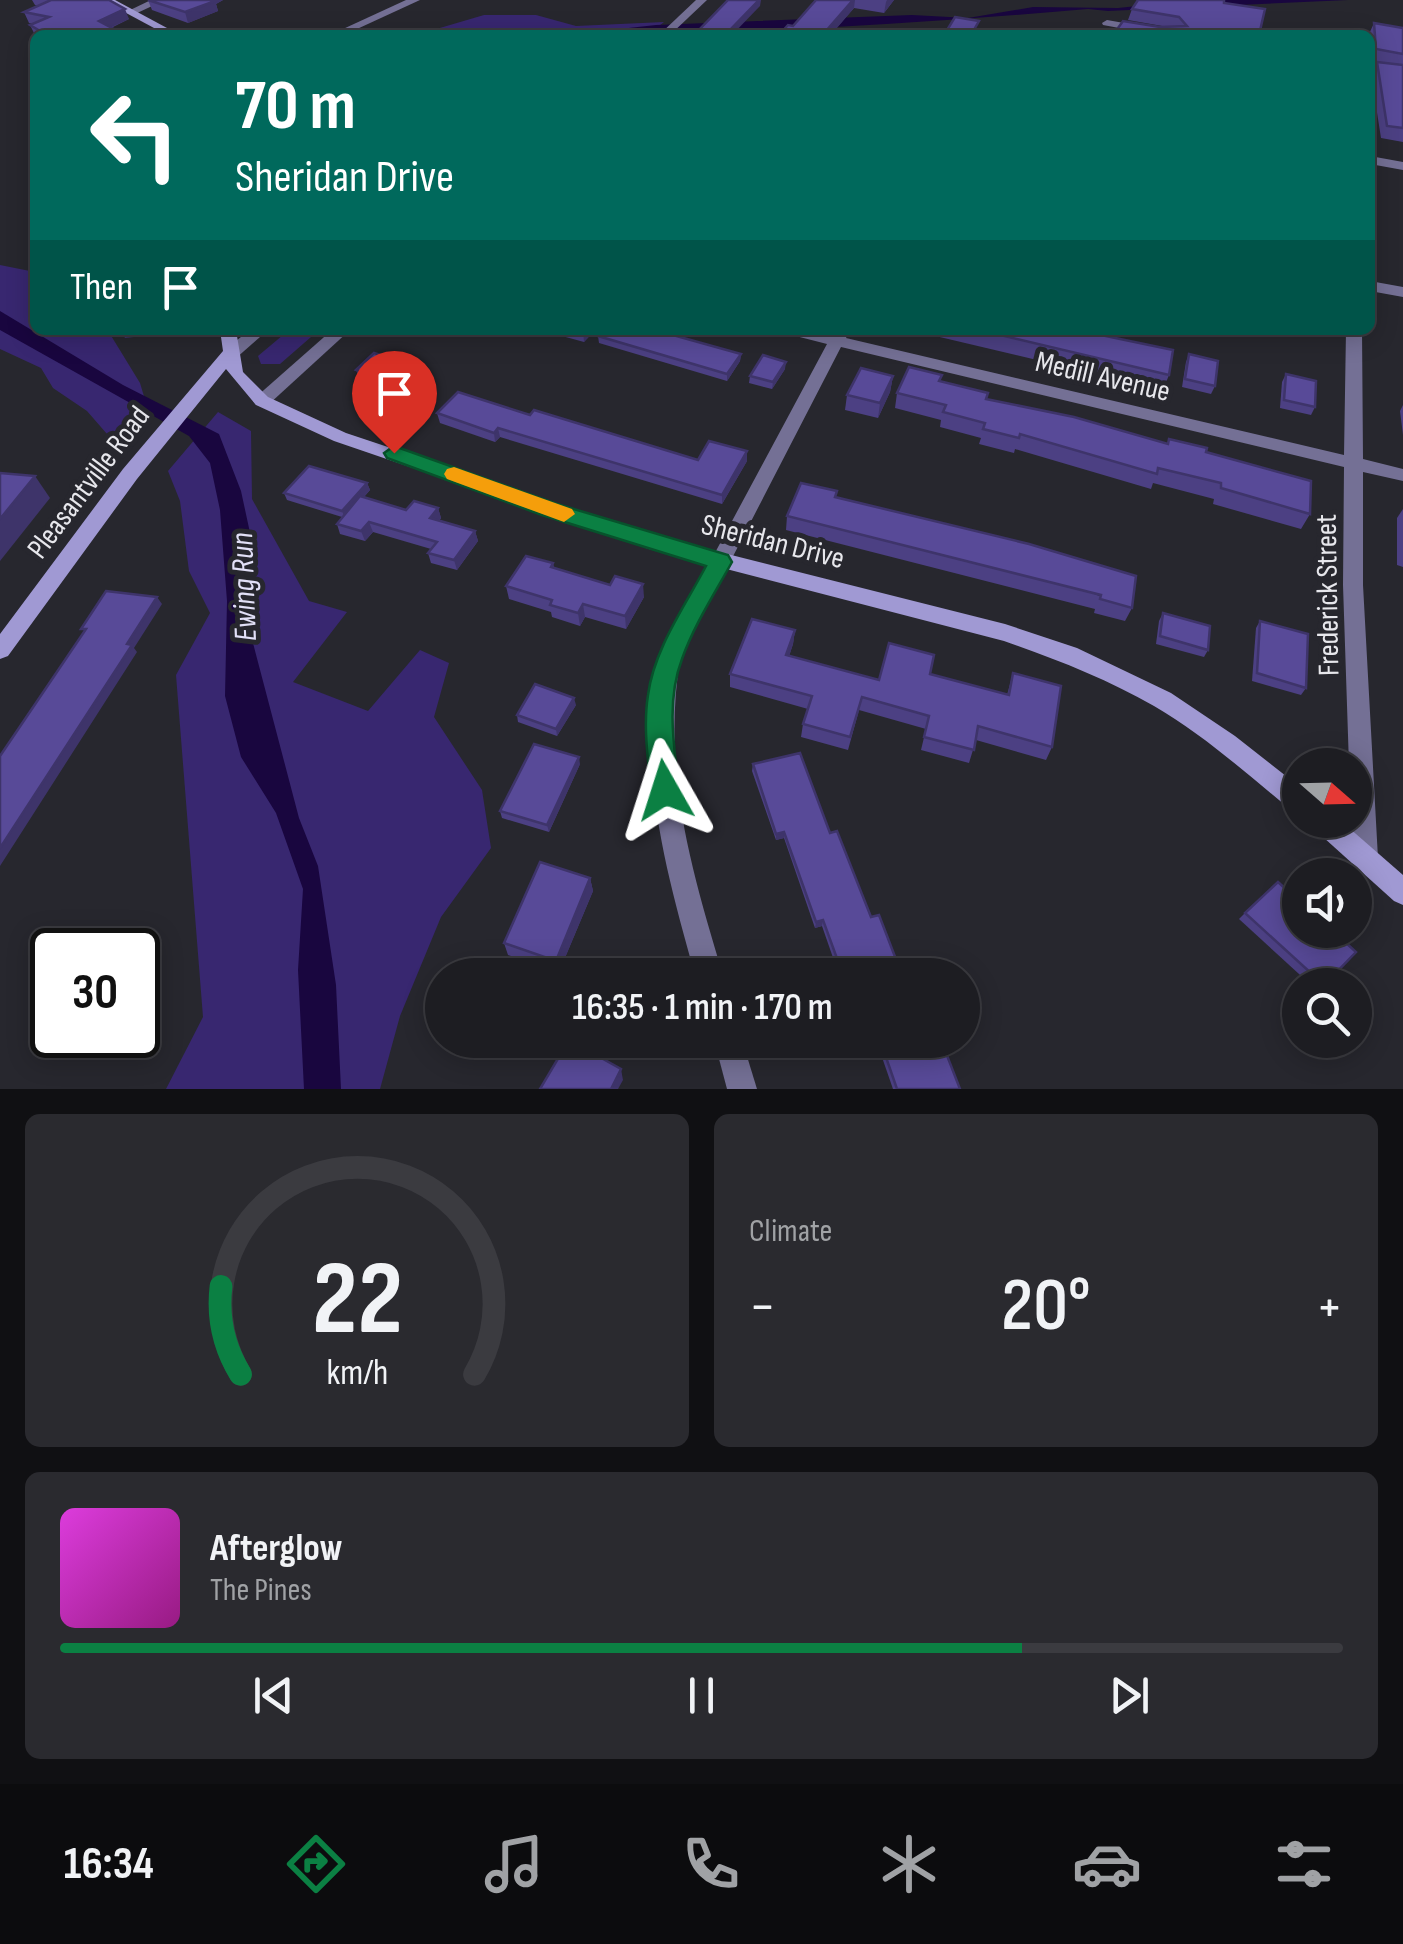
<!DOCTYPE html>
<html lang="en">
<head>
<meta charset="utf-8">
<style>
  :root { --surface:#1d1d22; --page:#2a2a2f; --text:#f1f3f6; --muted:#a0a2a5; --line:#3b3b40; --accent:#0b8043 }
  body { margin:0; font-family:"Sofia Sans Condensed",sans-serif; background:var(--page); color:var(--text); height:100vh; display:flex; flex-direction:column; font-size:38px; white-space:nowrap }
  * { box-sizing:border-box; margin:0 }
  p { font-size:32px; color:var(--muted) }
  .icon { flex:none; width:55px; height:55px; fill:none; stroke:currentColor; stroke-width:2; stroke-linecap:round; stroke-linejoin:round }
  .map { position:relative; height:1089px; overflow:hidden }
  .sheet { display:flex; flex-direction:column; gap:25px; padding:25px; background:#101013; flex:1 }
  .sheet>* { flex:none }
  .top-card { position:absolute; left:30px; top:30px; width:1345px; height:305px; border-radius:15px; box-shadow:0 5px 25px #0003,0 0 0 2px var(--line); background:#00695c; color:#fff; overflow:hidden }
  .needle { width:65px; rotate:110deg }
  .buttons { position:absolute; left:1282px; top:748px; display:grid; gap:20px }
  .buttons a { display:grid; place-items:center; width:90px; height:90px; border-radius:50%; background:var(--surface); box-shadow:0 5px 25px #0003,0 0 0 2px var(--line); font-size:50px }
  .speed { position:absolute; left:30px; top:928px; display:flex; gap:20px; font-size:50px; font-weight:700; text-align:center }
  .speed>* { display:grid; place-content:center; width:130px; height:130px; border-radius:50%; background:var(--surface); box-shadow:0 5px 25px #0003,0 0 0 2px var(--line); line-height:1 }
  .speed .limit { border:5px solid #111; border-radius:15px; background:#fff; color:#111 }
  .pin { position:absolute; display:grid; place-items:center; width:85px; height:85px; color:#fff; margin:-102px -42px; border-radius:50% 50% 50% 0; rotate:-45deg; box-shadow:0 0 10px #0007 }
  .pin .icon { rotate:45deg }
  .me { position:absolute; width:110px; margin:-55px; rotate:354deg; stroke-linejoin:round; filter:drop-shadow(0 0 8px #0008) }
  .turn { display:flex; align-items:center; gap:35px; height:210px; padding:0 40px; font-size:45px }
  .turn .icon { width:130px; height:130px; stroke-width:2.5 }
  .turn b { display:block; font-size:70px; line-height:85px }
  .then { display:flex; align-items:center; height:95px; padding:0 40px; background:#0003; gap:20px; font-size:38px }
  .big { font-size:75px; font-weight:600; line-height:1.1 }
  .sheet .card { flex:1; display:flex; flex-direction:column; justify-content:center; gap:15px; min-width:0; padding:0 35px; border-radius:15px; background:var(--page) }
  .sheet .dial { align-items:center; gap:0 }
  .dial svg { height:260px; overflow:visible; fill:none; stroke:var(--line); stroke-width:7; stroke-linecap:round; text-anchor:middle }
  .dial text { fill:var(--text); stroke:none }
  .song { display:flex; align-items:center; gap:30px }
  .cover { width:120px; height:120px; border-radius:15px; background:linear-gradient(135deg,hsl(300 70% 55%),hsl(310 70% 35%)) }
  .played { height:10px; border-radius:5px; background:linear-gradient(90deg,var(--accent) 75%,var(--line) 75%) }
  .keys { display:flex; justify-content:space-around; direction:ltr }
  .heat { display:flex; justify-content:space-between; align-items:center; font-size:55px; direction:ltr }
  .sheet .tiles { flex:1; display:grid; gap:25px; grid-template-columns:1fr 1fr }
  .card:last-child { grid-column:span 2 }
  .trip { position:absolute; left:425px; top:958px; width:555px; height:100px; border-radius:50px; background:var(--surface); box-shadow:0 5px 25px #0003,0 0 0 2px var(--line); font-weight:600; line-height:100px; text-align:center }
  .dock { display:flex; height:160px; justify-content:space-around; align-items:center; background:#0c0c0e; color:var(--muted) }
  .dock .icon { width:70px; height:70px }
  .dock .active { color:var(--accent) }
  .dock b { font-size:45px; color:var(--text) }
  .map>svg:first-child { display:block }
</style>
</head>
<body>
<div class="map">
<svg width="1403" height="1089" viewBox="0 0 1403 1089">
  <rect width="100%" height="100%" fill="#27272e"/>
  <!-- green -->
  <g fill="#382770">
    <path d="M 484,15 L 536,15 L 576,26 L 664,22 L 648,35 L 416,35 Z"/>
    <path d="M 0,265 L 35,272 L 35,330 L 102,330 L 110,334 L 140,383 L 146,403 L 114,442 L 87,411 L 53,388 L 41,368 L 0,349 Z"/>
    <path d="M 289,330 L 319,330 L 280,364 L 261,364 L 258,356 Z"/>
    <path d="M 218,412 L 251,431 L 252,499 L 309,601 L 347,612 L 293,682 L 368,711 L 420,650 L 449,663 L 434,717 L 482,790 L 491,848 L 441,917 L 400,1016 L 380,1089 L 166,1089 L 203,1017 L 176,675 L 210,613 L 189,571 L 180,501 L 168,471 Z"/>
  </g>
  <!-- water -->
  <g fill="#19063f">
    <path d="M 1195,0 L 1348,0 L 1108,11 L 1088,9 C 960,20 833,29 704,32 C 686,32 668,28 650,28 C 621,29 594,35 565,35 L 656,25 L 912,15 L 968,18 L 1033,7 L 1118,8 Z"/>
    <path d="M 0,311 L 123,385 L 219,434 L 241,491 L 252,542 L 249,628 L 299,818 L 318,866 L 336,985 L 341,1089 L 304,1089 L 298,970 L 303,889 L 276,813 L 241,757 L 225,696 L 227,601 L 220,510 L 210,463 L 189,436 L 0,330 Z"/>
  </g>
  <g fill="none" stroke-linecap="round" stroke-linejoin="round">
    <!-- minor -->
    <g fill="#747095" fill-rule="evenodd">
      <path d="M 151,0 L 165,0 L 135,14 L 126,12 Z"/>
      <path d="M 406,0 L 420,0 L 344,35 L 330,35 Z"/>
      <path d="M 1107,20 L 1175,32 L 1180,35 L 1157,35 L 1103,25 L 1102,23 Z"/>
      <path d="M 1001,30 L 1009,30 L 1010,35 L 1000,35 Z"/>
      <path d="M 1370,156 L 1403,162 L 1403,170 L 1370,164 Z"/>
      <path d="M 1370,281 L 1403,287 L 1403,297 L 1370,291 Z"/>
      <path d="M 332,330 L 350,330 L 268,405 L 256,405 L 253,401 L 256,397 Z"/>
      <path d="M 782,330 L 811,330 L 831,335 L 834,330 L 850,330 L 846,338 L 1344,455 L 1346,330 L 1362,330 L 1363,459 L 1403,469 L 1403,481 L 1363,472 L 1363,585 L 1378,858 L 1374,866 L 1365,870 L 1356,866 L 1352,858 L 1355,765 L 1349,765 L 1343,585 L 1344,467 L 841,347 L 680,659 C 662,772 691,868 723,975 L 695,975 C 665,867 638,772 658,659 L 827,344 L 784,333 Z"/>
      <path d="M 714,1040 L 742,1040 L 757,1089 L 727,1089 Z"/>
    </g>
    <!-- tertiary -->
    <g fill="#747095" fill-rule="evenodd">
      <path d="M 696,0 L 707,0 L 670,35 L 659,35 Z"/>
      <path d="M 250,330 L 268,330 L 235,359 L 223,359 L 223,351 Z"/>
    </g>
    <!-- secondary -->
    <g fill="#a099d3" fill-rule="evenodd">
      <path d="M 102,0 L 115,0 L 180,35 L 167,35 Z"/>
      <path d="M 220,330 L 236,330 L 243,372 L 268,397 L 346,433 L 652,535 L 1005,624 L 1077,648 L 1171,693 L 1235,736 L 1300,787 L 1300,813 L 1291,810 C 1247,774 1204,735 1154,706 C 1107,679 1056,659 1004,641 L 649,549 L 334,441 L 256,405 L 226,369 L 137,479 L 8,656 L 0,659 L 0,634 L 123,469 L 223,351 Z"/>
      <path d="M 1310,820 L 1340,820 L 1403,875 L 1403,905 L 1394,901 L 1313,828 Z"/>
    </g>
  </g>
  <!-- wall -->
  <g fill="#4c4083">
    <path d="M 32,0 L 109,0 L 129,19 L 111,28 L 125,35 L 35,35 L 30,25 L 34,24 L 29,23 L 24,12 L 38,6 L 35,5 Z"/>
    <path d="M 148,0 L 223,0 L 216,4 L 218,11 L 188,23 L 152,10 Z"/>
    <path d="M 816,0 L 894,0 L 884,13 L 854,8 L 832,33 L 793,26 Z"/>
    <path d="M 1224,3 L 1259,35 L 1160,27 L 1168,27 L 1128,20 L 1132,9 Z"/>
    <path d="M 1374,23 L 1403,28 L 1403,142 L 1381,138 L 1371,74 L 1377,62 L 1382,63 L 1371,60 L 1369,34 Z"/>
    <path d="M 540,330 L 595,330 L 584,342 Z"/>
    <path d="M 928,330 L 1077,330 L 1169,375 L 1163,390 L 927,334 Z"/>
    <path d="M 598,336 L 741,354 L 740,361 L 727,381 L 599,343 Z"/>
    <path d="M 1189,354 L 1215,386 L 1211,394 L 1182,387 L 1186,362 Z"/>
    <path d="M 424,368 L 426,376 L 409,393 L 359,377 L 356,370 Z"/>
    <path d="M 785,369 L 772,389 L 749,383 L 750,376 Z"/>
    <path d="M 1286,374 L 1315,407 L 1311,415 L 1280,408 L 1282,382 Z"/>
    <path d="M 893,376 L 890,392 L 878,418 L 845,410 L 847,395 Z"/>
    <path d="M 940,381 L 986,399 L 1167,444 L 1169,439 L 1206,452 L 1310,514 L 1301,529 L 1213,504 L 1214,499 L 1153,483 L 1151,489 L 1015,449 L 1014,453 L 979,444 L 981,438 L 940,427 L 941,420 L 895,408 L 897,393 Z"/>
    <path d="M 1403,405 L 1403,435 L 1400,411 Z"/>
    <path d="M 437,413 L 530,415 L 698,460 L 747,461 L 722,504 L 500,437 L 495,442 L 440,423 Z"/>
    <path d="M 367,483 L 370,490 L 364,497 L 406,510 L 438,508 L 441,518 L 439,521 L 475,531 L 478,541 L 457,570 L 431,563 L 428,553 L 431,549 L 373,532 L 365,541 L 340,534 L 337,524 L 342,517 L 287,500 L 284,493 Z"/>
    <path d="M 836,498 L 1132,608 L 1125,621 L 1094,613 L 1095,609 L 786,530 L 787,516 Z"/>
    <path d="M 1403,509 L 1403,567 L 1397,565 L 1397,518 Z"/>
    <path d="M 553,563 L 554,568 L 644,597 L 626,629 L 585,617 L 580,626 L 552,617 L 551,612 L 509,599 L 506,586 Z"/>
    <path d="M 1163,613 L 1208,650 L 1204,657 L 1156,644 L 1159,621 Z"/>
    <path d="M 1260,621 L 1306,688 L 1301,695 L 1252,681 L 1256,628 Z"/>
    <path d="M 795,630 L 793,644 L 789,656 L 879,680 L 930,674 L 1007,695 L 1013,673 L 1052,747 L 1046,760 L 976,740 L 969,763 L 921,750 L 926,729 L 859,710 L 848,750 L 801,737 L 803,724 L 808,709 L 730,687 L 730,674 Z"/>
    <path d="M 576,705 L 557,736 L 518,722 L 517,715 Z"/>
    <path d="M 580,764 L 549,832 L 502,818 L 500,811 Z"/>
    <path d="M 753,764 L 830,833 L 871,917 L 902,975 L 839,975 L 822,926 L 815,928 L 784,838 L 776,840 L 752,771 Z"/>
    <path d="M 590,878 L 593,891 L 559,972 L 508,955 L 504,943 Z"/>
    <path d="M 1245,913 L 1324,985 L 1311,985 L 1239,919 Z"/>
    <path d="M 876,1040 L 941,1040 L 960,1089 L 893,1089 Z"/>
  </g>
  <!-- shaded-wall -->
  <g fill="#3e346a">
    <path d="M 206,0 L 223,0 L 216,4 L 218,11 L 188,23 L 185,12 Z"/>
    <path d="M 759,0 L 761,0 L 760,6 L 732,35 L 725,35 Z"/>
    <path d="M 853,0 L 855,0 L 854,8 L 831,35 L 825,32 Z"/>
    <path d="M 887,0 L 894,0 L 884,13 L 886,2 Z"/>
    <path d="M 125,9 L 129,19 L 103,31 L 99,21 Z"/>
    <path d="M 128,330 L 153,330 L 152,335 L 125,338 L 121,331 Z"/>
    <path d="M 584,330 L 595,330 L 584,342 L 583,331 Z"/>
    <path d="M 741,354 L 740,361 L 727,381 L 727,374 Z"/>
    <path d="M 786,362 L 785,369 L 772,389 L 773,382 Z"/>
    <path d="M 424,368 L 426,376 L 409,393 L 407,385 Z"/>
    <path d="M 893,376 L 890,392 L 878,418 L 880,403 Z"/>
    <path d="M 498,428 L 500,437 L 495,442 L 494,433 Z"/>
    <path d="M 747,451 L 747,461 L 722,504 L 722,495 Z"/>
    <path d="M 35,476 L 50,498 L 0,561 L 0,519 Z"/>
    <path d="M 367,483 L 370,490 L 345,518 L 342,511 Z"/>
    <path d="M 438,508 L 441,518 L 433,528 L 430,518 Z"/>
    <path d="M 369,522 L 373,532 L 365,541 L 361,531 Z"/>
    <path d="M 475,531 L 478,541 L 457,570 L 454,560 Z"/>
    <path d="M 643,584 L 644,597 L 626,629 L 625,616 Z"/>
    <path d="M 157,597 L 162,604 L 134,648 L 137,652 L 0,866 L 0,848 Z"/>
    <path d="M 583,604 L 585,617 L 580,626 L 578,613 Z"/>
    <path d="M 795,630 L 793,644 L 785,669 L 786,655 Z"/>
    <path d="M 574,698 L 576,705 L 557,736 L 556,729 Z"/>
    <path d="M 579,757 L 580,764 L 549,832 L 547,825 Z"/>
    <path d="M 784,832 L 784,838 L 776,840 L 776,834 Z"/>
    <path d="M 590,878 L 593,891 L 559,972 L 556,961 Z"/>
    <path d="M 823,920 L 822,926 L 815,928 L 816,922 Z"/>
    <path d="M 621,1069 L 623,1080 L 618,1089 L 611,1089 Z"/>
  </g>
  <!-- building -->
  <g fill="#584a98" stroke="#3e346a" stroke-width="2.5">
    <path d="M 51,0 L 109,0 L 125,9 L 99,21 L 125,35 L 47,35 L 30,25 L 49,17 L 24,12 Z"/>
    <path d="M 148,0 L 212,0 L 215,1 L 185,12 Z"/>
    <path d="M 728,0 L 759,0 L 725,35 L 699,35 L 701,32 L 697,32 Z"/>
    <path d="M 816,0 L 853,0 L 825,32 L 844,35 L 779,35 L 788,25 L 793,26 Z"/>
    <path d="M 1138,0 L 1224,0 L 1224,3 L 1265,9 L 1259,35 L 1113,35 L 1123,21 L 1160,27 L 1187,26 L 1179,17 L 1132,9 Z"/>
    <path d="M 955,17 L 979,21 L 971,35 L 944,35 Z"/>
    <path d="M 1374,23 L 1403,28 L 1403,54 L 1376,49 Z"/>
    <path d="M 1377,62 L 1403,65 L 1403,128 L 1387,126 Z"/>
    <path d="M 603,330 L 655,330 L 741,354 L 727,374 L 598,336 Z"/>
    <path d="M 979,330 L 1077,330 L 1173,350 L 1169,375 Z"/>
    <path d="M 374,353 L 424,368 L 407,385 L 356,370 Z"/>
    <path d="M 1189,354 L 1218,361 L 1215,386 L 1185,379 Z"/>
    <path d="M 763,355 L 786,362 L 773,382 L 750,376 Z"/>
    <path d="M 909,367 L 942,375 L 939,381 L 988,393 L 986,399 L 1074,417 L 1168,444 L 1169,439 L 1207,448 L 1206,452 L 1311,481 L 1310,514 L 1221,488 L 1221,483 L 1158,468 L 1157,474 L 1020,434 L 1019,438 L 983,429 L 985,423 L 943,412 L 946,405 L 897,393 Z"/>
    <path d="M 861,368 L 893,376 L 880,403 L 847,395 Z"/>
    <path d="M 1286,374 L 1316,381 L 1315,407 L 1284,400 Z"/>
    <path d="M 458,392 L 530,415 L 534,410 L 698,460 L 709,441 L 747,451 L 722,495 L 498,428 L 494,433 L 437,413 Z"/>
    <path d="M 309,466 L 367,483 L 342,511 L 284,493 Z"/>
    <path d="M 0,473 L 35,476 L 0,519 Z"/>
    <path d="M 801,483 L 837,491 L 835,497 L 1029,544 L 1136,576 L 1132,608 L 1100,599 L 1101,595 L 787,516 Z"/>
    <path d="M 360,496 L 406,510 L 414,501 L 438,508 L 430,518 L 475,531 L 454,560 L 428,553 L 437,542 L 369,522 L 361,531 L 337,524 Z"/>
    <path d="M 526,556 L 553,563 L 551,567 L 610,585 L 615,576 L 643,584 L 625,616 L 583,604 L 578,613 L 550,605 L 552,600 L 506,586 Z"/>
    <path d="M 106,591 L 157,597 L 127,644 L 132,645 L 0,848 L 0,756 L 86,629 L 81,629 Z"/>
    <path d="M 1163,613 L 1210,626 L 1208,650 L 1160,636 Z"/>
    <path d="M 752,619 L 795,630 L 786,655 L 879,680 L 889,643 L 934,655 L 930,674 L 1009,695 L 1013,673 L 1061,686 L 1052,747 L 978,726 L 974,750 L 924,737 L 929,716 L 862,697 L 850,737 L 803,724 L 812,696 L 730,674 Z"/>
    <path d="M 1260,621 L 1308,634 L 1306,688 L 1257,673 Z"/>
    <path d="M 535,684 L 574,698 L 556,729 L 517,715 Z"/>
    <path d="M 534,744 L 579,757 L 547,825 L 500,811 Z"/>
    <path d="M 800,753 L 830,833 L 837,831 L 871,917 L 879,915 L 902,975 L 843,975 L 823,920 L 816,922 L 784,832 L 776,834 L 753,764 Z"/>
    <path d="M 540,862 L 590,878 L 556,961 L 504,943 Z"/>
    <path d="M 1278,882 L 1300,902 L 1300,930 L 1332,930 L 1356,952 L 1324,985 L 1245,913 Z"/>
    <path d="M 569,1040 L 621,1069 L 611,1089 L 540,1089 Z"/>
    <path d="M 880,1040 L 941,1040 L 960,1089 L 897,1089 Z"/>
  </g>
  <!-- route -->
  <path fill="#0b8043" stroke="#07532c" stroke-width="2.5" d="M 394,446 L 557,504 L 728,555 L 732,562 C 715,593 694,625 682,659 C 666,701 674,747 679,790 L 675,799 L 665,802 L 655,799 L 651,790 C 648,759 643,726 648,695 C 654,649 685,606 706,566 L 542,515 L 387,458 L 384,453 Z"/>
  <!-- slow -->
  <path fill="#f59e0b" d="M 454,467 L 572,509 L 575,514 L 564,522 L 447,479 L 444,474 L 447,469 Z"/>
  <g text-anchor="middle" stroke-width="10" stroke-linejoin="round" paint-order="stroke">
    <!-- street labels -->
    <g font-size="30" fill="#e7e7ec" stroke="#27272e">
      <text transform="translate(1103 376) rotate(13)" y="10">Medill Avenue</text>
      <text transform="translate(88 482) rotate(-53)" y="10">Pleasantville Road</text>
      <text transform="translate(773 541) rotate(14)" y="10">Sheridan Drive</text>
      <text transform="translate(1327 595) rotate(-91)" y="10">Frederick Street</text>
    </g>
    <!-- water labels -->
    <g font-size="32" font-style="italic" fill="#e2e0f7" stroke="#27272e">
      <text transform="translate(243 587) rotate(-92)" y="11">Ewing Run</text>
    </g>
  </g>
</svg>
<div class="buttons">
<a><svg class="needle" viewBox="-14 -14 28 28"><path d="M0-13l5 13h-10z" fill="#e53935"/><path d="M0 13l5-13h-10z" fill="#a0a2a5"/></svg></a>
<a><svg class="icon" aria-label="sound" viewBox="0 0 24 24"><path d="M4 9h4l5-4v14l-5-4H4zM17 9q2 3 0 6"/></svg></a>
<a><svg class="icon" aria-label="search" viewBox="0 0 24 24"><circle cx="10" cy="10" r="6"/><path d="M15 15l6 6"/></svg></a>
</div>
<div class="speed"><div class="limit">30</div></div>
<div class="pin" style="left:394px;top:453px;background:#d93025"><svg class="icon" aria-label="arrive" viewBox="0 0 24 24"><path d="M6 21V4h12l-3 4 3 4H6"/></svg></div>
<svg class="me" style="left:665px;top:790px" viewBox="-20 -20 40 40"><path d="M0-17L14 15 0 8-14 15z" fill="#0b8043" stroke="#fff" stroke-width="4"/></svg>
<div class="trip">16:35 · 1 min · 170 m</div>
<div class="top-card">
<div class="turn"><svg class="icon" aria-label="left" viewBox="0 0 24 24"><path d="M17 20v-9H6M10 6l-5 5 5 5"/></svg><div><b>70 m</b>Sheridan Drive</div></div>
<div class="then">Then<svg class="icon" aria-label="arrive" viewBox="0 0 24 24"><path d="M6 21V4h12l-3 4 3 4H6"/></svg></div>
</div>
</div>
<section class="sheet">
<div class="tiles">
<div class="card dial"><svg viewBox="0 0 100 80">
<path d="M14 69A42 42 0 1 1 86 69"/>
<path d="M14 69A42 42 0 0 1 8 42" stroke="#0b8043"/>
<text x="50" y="56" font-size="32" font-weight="700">22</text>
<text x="50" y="72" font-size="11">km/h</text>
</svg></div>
<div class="card"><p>Climate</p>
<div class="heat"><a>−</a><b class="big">20°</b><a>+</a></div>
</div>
<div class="card">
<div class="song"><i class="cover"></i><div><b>Afterglow</b><p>The Pines</p></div></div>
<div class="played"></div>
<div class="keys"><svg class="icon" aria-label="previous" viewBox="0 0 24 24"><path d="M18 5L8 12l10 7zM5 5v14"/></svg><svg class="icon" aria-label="pause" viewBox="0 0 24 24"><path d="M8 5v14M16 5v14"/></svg><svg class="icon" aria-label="next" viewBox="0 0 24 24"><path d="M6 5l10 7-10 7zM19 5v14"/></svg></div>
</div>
</div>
</section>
<nav class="dock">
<b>16:34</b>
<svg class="icon active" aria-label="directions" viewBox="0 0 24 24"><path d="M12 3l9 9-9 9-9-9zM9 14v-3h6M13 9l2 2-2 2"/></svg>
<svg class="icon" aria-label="music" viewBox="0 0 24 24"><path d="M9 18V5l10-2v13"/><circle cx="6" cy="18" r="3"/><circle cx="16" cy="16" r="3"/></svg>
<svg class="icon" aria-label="phone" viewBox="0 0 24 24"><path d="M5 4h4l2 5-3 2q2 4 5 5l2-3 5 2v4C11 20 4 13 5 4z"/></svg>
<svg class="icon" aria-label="climate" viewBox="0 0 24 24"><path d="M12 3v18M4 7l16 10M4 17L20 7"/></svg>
<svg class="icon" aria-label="car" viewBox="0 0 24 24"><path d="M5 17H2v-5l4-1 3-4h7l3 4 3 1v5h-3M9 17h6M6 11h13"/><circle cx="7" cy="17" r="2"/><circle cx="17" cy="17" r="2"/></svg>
<svg class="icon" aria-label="filters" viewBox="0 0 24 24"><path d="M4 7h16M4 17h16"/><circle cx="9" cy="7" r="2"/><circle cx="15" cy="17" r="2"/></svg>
</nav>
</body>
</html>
